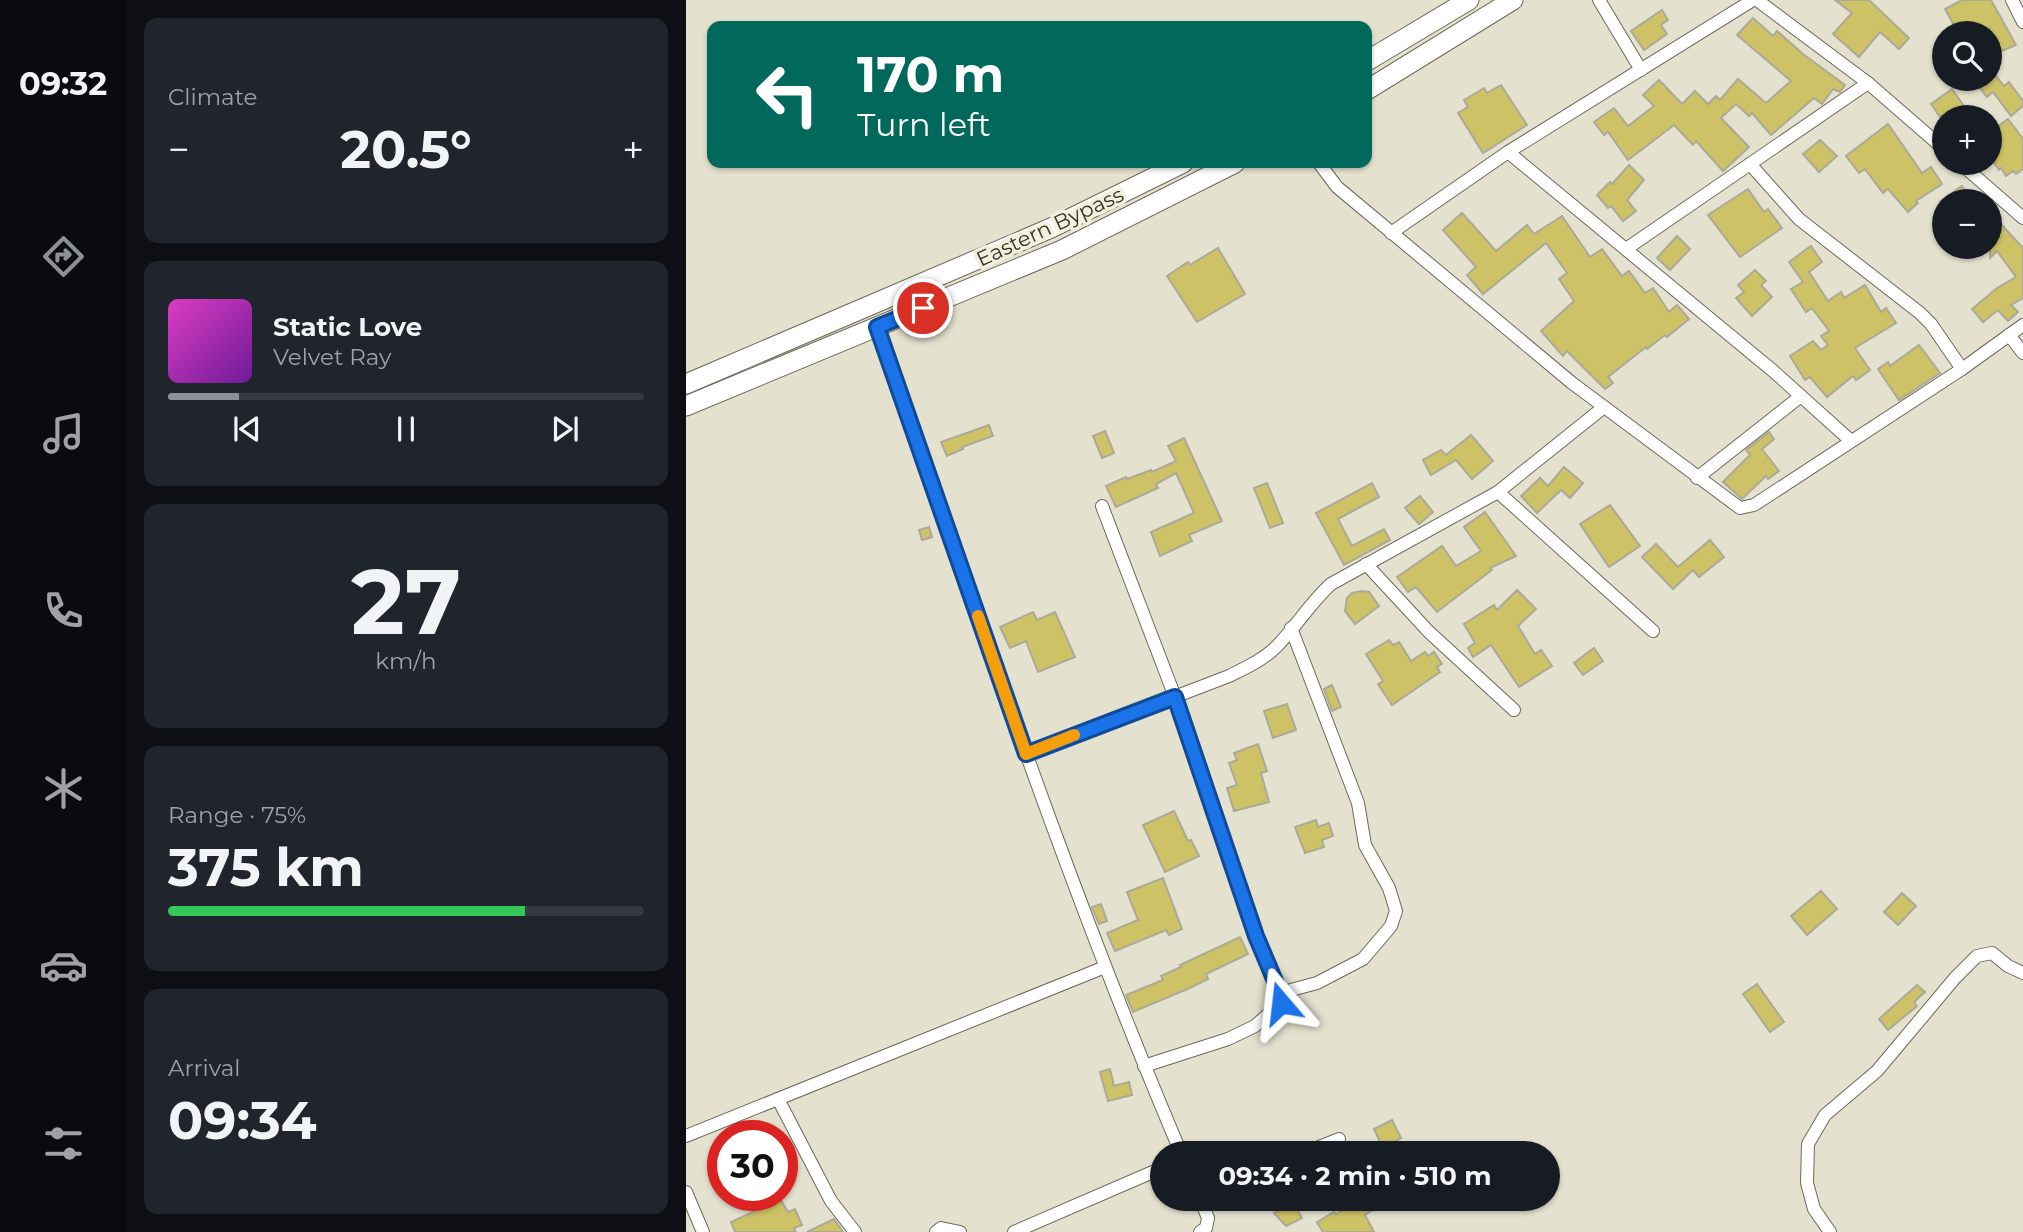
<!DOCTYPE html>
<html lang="en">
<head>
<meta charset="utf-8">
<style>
  :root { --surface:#171b24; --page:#20242c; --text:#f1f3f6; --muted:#9ea1a6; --line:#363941; --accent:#8c9099 }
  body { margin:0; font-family:Montserrat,sans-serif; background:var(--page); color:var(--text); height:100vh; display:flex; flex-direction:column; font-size:26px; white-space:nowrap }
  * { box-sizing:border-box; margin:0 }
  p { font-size:23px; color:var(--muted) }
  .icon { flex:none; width:38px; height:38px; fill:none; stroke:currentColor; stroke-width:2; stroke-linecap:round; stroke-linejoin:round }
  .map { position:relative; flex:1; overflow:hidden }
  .details { display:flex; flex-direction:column; gap:18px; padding:18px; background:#0d0f14; width:560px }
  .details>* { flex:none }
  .top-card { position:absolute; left:21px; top:21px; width:665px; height:147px; border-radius:14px; box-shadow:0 2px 5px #0004; background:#00695c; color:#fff; overflow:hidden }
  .tools { position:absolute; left:1246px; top:21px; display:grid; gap:14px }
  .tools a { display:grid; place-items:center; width:70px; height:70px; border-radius:50%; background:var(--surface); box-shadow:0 2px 5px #0004; font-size:35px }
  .speed { position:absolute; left:21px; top:1120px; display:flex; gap:14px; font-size:35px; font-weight:700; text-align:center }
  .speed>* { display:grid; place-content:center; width:91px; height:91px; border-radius:50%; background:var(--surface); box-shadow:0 2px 5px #0004; line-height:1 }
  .speed .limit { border:10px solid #d22; background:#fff; color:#111 }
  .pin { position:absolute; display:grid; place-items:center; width:60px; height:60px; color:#fff; margin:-30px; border:4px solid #fff; border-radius:50%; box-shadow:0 2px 7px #0007 }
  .me { position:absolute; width:77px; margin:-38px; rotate:343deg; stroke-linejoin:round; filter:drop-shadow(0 0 5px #0008) }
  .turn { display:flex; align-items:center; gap:24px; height:147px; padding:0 35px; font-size:32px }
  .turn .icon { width:91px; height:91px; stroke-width:2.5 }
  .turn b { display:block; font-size:49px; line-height:60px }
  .big { font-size:52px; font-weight:700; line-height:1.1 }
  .details .widget { flex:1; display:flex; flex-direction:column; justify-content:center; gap:10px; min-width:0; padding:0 24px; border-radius:14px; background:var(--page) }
  .details .dial { align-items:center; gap:0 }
  .dial b { font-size:91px; line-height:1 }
  .song { display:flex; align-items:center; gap:21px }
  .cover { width:84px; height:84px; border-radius:10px; background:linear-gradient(135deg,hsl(310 70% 55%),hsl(280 70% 35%)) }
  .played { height:7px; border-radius:4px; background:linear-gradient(90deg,var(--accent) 15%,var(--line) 15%) }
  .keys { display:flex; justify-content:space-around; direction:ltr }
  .heat { display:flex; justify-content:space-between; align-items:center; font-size:38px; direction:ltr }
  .charge { height:10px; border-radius:5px; background:linear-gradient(90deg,#34c759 75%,var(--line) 0) }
  .trip { position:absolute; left:464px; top:1141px; width:410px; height:70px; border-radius:35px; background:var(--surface); box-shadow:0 2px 5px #0004; font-weight:700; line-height:70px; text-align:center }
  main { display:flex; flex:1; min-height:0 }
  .tab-bar { display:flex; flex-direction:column; width:126px; justify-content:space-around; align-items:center; background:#090b0e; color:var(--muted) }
  .tab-bar .icon { width:49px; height:49px }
  .tab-bar .selected { color:var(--accent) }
  .tab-bar b { font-size:32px; color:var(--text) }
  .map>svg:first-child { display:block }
</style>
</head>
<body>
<main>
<nav class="tab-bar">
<b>09:32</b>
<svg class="icon selected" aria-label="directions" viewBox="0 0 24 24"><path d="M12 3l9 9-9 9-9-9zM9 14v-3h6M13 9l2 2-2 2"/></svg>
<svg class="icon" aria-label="music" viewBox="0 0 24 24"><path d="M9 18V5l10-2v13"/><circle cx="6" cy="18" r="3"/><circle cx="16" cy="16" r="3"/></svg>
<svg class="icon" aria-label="phone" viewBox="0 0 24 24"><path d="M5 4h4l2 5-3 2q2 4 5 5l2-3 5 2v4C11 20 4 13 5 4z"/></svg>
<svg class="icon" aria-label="climate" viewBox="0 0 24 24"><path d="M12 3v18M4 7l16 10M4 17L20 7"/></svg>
<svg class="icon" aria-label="car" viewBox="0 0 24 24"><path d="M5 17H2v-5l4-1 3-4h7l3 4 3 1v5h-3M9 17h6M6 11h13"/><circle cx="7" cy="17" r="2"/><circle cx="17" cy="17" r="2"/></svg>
<svg class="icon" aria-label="filters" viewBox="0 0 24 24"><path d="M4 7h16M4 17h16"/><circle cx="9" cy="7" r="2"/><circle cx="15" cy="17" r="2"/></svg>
</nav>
<section class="details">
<div class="widget"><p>Climate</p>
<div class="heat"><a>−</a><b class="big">20.5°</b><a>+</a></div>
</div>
<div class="widget">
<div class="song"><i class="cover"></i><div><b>Static Love</b><p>Velvet Ray</p></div></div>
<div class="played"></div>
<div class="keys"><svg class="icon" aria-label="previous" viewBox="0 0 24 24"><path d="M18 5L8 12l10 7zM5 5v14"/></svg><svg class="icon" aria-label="pause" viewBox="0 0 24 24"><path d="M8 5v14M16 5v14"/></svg><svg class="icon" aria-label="next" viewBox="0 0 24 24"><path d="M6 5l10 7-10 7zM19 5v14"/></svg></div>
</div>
<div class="widget dial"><b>27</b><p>km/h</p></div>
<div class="widget"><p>Range · 75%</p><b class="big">375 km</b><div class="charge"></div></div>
<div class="widget"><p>Arrival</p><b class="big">09:34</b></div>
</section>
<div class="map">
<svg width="1337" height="1232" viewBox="0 0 1337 1232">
  <rect width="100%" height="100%" fill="#e4e2cf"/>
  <!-- building -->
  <g fill="#cdc366" stroke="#aba997" stroke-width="2">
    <path d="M 1149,0 L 1183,0 L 1223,38 L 1213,49 L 1194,32 L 1173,57 L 1147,34 L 1166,13 Z"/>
    <path d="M 1276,0 L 1305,0 L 1330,45 L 1304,56 L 1304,28 L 1296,33 L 1272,33 L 1259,9 Z"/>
    <path d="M 976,10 L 982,20 L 975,25 L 981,34 L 958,50 L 945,31 Z"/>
    <path d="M 1067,18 L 1087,36 L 1091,31 L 1117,54 L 1159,85 L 1154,92 L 1147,89 L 1136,104 L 1128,98 L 1085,135 L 1066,113 L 1063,116 L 1050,104 L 1035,118 L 1063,147 L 1037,171 L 1010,141 L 1007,145 L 988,125 L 942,160 L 922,132 L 918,135 L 908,122 L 928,108 L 942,126 L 968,106 L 957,95 L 973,80 L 996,104 L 1009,91 L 1022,104 L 1030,96 L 1034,100 L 1052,79 L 1080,103 L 1105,81 L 1051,35 Z"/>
    <path d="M 1304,68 L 1318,86 L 1323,82 L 1337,101 L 1337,106 L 1325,116 L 1307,92 L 1301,97 L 1287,79 L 1304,79 Z"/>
    <path d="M 815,85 L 841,125 L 797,153 L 772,113 L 782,107 L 778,100 L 798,88 L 801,93 Z"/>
    <path d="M 1266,89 L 1280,109 L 1268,117 L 1254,117 L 1245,104 Z"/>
    <path d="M 1322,119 L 1337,139 L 1337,169 L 1330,174 L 1327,171 L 1320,176 L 1315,168 L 1313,170 L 1304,157 L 1304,132 Z"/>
    <path d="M 1202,124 L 1236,173 L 1245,167 L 1256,184 L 1230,201 L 1232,203 L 1222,212 L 1202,189 L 1197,193 L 1179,169 L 1173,173 L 1160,156 Z"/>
    <path d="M 1134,140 L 1151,156 L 1133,172 L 1117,154 Z"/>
    <path d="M 943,165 L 958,180 L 941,200 L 950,211 L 937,221 L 925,206 L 922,208 L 911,195 L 924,182 L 926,184 Z"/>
    <path d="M 1276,186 L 1287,201 L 1255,201 Z"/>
    <path d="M 1062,189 L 1078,212 L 1082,209 L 1096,228 L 1054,257 L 1022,215 Z"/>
    <path d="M 776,213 L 810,251 L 841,225 L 848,234 L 876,216 L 904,257 L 916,249 L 936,276 L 943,271 L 959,293 L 967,288 L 983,312 L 991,305 L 1003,319 L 981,337 L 979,335 L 961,349 L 960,347 L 922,377 L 927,383 L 919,389 L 881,351 L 877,356 L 855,331 L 888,301 L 873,279 L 881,273 L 860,243 L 797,294 L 781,275 L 790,267 L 757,230 Z"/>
    <path d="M 1313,222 L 1337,248 L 1337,298 L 1325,305 L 1332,312 L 1322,321 L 1312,310 L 1297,322 L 1286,309 L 1311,288 L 1330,277 L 1311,251 L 1304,258 L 1304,230 Z"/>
    <path d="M 991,236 L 1004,249 L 984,270 L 971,258 Z"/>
    <path d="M 1125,246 L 1136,262 L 1123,272 L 1142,301 L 1155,292 L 1158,298 L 1179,285 L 1195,312 L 1200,308 L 1210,323 L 1169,348 L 1184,370 L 1170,380 L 1167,376 L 1141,397 L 1124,377 L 1119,380 L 1104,356 L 1127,341 L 1135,350 L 1142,345 L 1135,336 L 1143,331 L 1126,308 L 1120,312 L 1105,289 L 1117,282 L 1103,262 Z"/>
    <path d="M 532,248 L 559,294 L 511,322 L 481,276 L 502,262 L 504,265 Z"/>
    <path d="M 1069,270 L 1080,281 L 1075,285 L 1086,297 L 1066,316 L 1050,298 L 1058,292 L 1052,285 Z"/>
    <path d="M 1233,345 L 1254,373 L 1213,400 L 1192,369 L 1202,362 L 1204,366 Z"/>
    <path d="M 303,425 L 307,436 L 276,447 L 277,449 L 261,456 L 255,442 Z"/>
    <path d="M 419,431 L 428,453 L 416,458 L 407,436 Z"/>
    <path d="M 1083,432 L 1088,439 L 1076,449 L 1093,471 L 1082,479 L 1080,476 L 1056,499 L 1037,482 L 1064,455 L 1060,450 Z"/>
    <path d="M 785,435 L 807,461 L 786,479 L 770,460 L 745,475 L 737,460 L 755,450 L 760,455 Z"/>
    <path d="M 498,438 L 536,521 L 503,535 L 506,541 L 474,556 L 465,532 L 508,513 L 490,473 L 470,484 L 472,488 L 430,507 L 420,486 L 440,477 L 441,479 L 465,470 L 466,472 L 490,461 L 482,446 Z"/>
    <path d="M 878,467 L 897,483 L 884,498 L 875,490 L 851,513 L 835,496 L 854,478 L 862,486 Z"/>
    <path d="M 581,483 L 597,523 L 584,528 L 568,488 Z"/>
    <path d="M 686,483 L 693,497 L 652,519 L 666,546 L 698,529 L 704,540 L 658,565 L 630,513 Z"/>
    <path d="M 734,496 L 747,512 L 733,524 L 719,508 Z"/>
    <path d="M 924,505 L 954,546 L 923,567 L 894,524 Z"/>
    <path d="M 799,512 L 830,556 L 804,568 L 806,570 L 751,612 L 730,587 L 722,592 L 711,577 L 756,546 L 770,566 L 795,551 L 778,527 Z"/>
    <path d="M 243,527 L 246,537 L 236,540 L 233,530 Z"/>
    <path d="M 1024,540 L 1038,557 L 1013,577 L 1007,570 L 987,589 L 956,557 L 970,544 L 992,567 Z"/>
    <path d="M 831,590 L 850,609 L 832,626 L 849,654 L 855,650 L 866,666 L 833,687 L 805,645 L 787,657 L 782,648 L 789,643 L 778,624 L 808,605 L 811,610 Z"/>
    <path d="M 676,591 L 683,592 L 693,606 L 669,624 L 659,611 L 661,598 L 666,593 Z"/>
    <path d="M 347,612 L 351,620 L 369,612 L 389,657 L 352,672 L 340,641 L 324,648 L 314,627 Z"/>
    <path d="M 703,640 L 707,645 L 713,642 L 725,661 L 739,652 L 742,656 L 748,652 L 756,664 L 751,667 L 754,672 L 706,705 L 692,684 L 697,681 L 680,654 Z"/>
    <path d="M 908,648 L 917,661 L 897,675 L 888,663 Z"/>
    <path d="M 646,685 L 655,707 L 646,711 L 638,689 Z"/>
    <path d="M 601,704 L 610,730 L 587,738 L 578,711 Z"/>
    <path d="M 572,744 L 581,771 L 575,773 L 583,802 L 548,811 L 541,788 L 551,785 L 543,763 L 551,760 L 548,753 Z"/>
    <path d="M 488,811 L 502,841 L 505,840 L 513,856 L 479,872 L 457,825 Z"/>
    <path d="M 630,820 L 632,827 L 643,823 L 647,836 L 636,840 L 638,847 L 619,853 L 609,827 Z"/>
    <path d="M 477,878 L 496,929 L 483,935 L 480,930 L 429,951 L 421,933 L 452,920 L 441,892 Z"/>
    <path d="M 1135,891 L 1151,909 L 1121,935 L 1105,916 Z"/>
    <path d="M 1216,893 L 1230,906 L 1212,925 L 1198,912 Z"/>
    <path d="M 415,904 L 421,921 L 413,924 L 406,907 Z"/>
    <path d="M 554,937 L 562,954 L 520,974 L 522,979 L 506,987 L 447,1012 L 440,995 L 477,980 L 475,976 L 495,967 L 494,965 Z"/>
    <path d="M 1071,984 L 1098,1022 L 1084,1032 L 1057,994 Z"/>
    <path d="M 1231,985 L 1239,992 L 1228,1002 L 1231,1006 L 1202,1030 L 1193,1019 Z"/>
    <path d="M 424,1069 L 428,1086 L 443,1082 L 446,1095 L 422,1101 L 414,1072 Z"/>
    <path d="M 706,1120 L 715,1138 L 697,1148 L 688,1129 Z"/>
    <path d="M 92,1195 L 102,1212 L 109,1209 L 116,1225 L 108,1228 L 110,1232 L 49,1232 L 45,1222 L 84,1204 L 82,1199 Z"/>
    <path d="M 674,1199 L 677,1199 L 685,1211 L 679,1215 L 688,1232 L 637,1232 L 631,1222 L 648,1212 L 650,1214 Z"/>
    <path d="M 608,1203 L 616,1218 L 600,1226 L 588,1213 Z"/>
    <path d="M 148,1219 L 157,1232 L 121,1232 Z"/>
  </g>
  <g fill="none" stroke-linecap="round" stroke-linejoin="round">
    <defs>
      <g id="street">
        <path d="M 913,0 L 955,70"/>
        <path d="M 1071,0 L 1182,83 L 1258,149"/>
        <path d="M 1326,0 L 1337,22"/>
        <path d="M 822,152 L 1086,370 L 1165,441"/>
        <path d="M 633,163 L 651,187 L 886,383 L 1054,508 L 1068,505 L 1276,369 L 1337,325"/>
        <path d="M 1274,163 L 1337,218"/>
        <path d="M 1064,164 L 1113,219 L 1234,313 L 1245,324 L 1276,369"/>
        <path d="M 705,233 L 822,152 L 1067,0"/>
        <path d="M 940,249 L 1182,83"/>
        <path d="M 191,327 C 288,604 380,883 495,1153"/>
        <path d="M 1323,335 L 1337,353"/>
        <path d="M 1011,478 L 1115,396"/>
        <path d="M 812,492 L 967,631"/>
        <path d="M 416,506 L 489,697 L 570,936 L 594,993 L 595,1003 L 569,1026 L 542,1039 L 458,1066"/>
        <path d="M 680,564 L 743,632 L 828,710"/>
        <path d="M 340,754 L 543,676 C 559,668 577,660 590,647 C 610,627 624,603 645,584 L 812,492 L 918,407"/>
        <path d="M 594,993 L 631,983 L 677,959 L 705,926 L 710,911 L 703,888 L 679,845 L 672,803 L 605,628"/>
        <path d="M 92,1099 L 145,1201 L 169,1232"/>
        <path d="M 0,1136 L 419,967"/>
        <path d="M 618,1153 L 653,1139"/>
        <path d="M 0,1192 L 17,1232"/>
        <path d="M 250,1232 L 255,1228 L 274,1232"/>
        <path d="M 328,1232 L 476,1168"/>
        <path d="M 514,1232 L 520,1228 L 522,1218 L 514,1199"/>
        <path d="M 1144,1232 L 1128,1209 L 1121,1183 L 1122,1144 L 1139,1115 L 1191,1071 L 1269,978 L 1291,956 L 1306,953 L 1322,966 L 1337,973"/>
      </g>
      <g id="primary">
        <path d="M 681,61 L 783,0"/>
        <path d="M 681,90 L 827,0"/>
        <path d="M 0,384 L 365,228 L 497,163"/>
        <path d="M 0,406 L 376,250 L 549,163"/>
      </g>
    </defs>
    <!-- street casing -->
    <use href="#street" stroke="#6b6a59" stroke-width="14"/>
    <!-- primary casing -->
    <use href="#primary" stroke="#6b6a59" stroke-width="21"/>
    <!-- street -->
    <use href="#street" stroke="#fff" stroke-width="12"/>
    <!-- primary -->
    <use href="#primary" stroke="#fff" stroke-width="19"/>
  </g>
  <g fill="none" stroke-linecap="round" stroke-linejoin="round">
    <defs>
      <path id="route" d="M 237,308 L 191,327 L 340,754 L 489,697 L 570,936 L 594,993 L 595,1003"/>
    </defs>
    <!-- route casing -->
    <use href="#route" stroke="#114b97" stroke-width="18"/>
    <!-- route -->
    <use href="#route" stroke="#1a73e8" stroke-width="12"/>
    <!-- slow -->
    <path stroke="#f59e0b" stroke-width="12" d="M 292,616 L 340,754 L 388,735"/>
  </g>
  <g text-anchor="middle" stroke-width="7" stroke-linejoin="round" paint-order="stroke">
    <!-- street labels -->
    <g font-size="21" fill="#34332c" stroke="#f1f0dc">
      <text transform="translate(364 227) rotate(-25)" y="7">Eastern Bypass</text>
    </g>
  </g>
</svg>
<div class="tools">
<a><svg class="icon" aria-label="search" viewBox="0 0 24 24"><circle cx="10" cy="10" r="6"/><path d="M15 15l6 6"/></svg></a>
<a>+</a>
<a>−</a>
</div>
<div class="speed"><div class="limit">30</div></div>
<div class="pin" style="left:237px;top:308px;background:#d93025"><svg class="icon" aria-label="arrive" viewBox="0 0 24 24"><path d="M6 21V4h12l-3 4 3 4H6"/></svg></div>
<svg class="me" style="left:595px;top:1003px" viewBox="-20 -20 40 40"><path d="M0-17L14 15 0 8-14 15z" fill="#1a73e8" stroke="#fff" stroke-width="4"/></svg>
<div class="trip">09:34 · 2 min · 510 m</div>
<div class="top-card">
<div class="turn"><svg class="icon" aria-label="left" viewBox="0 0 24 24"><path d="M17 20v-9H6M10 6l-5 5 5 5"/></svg><div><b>170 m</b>Turn left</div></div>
</div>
</div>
</main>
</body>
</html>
